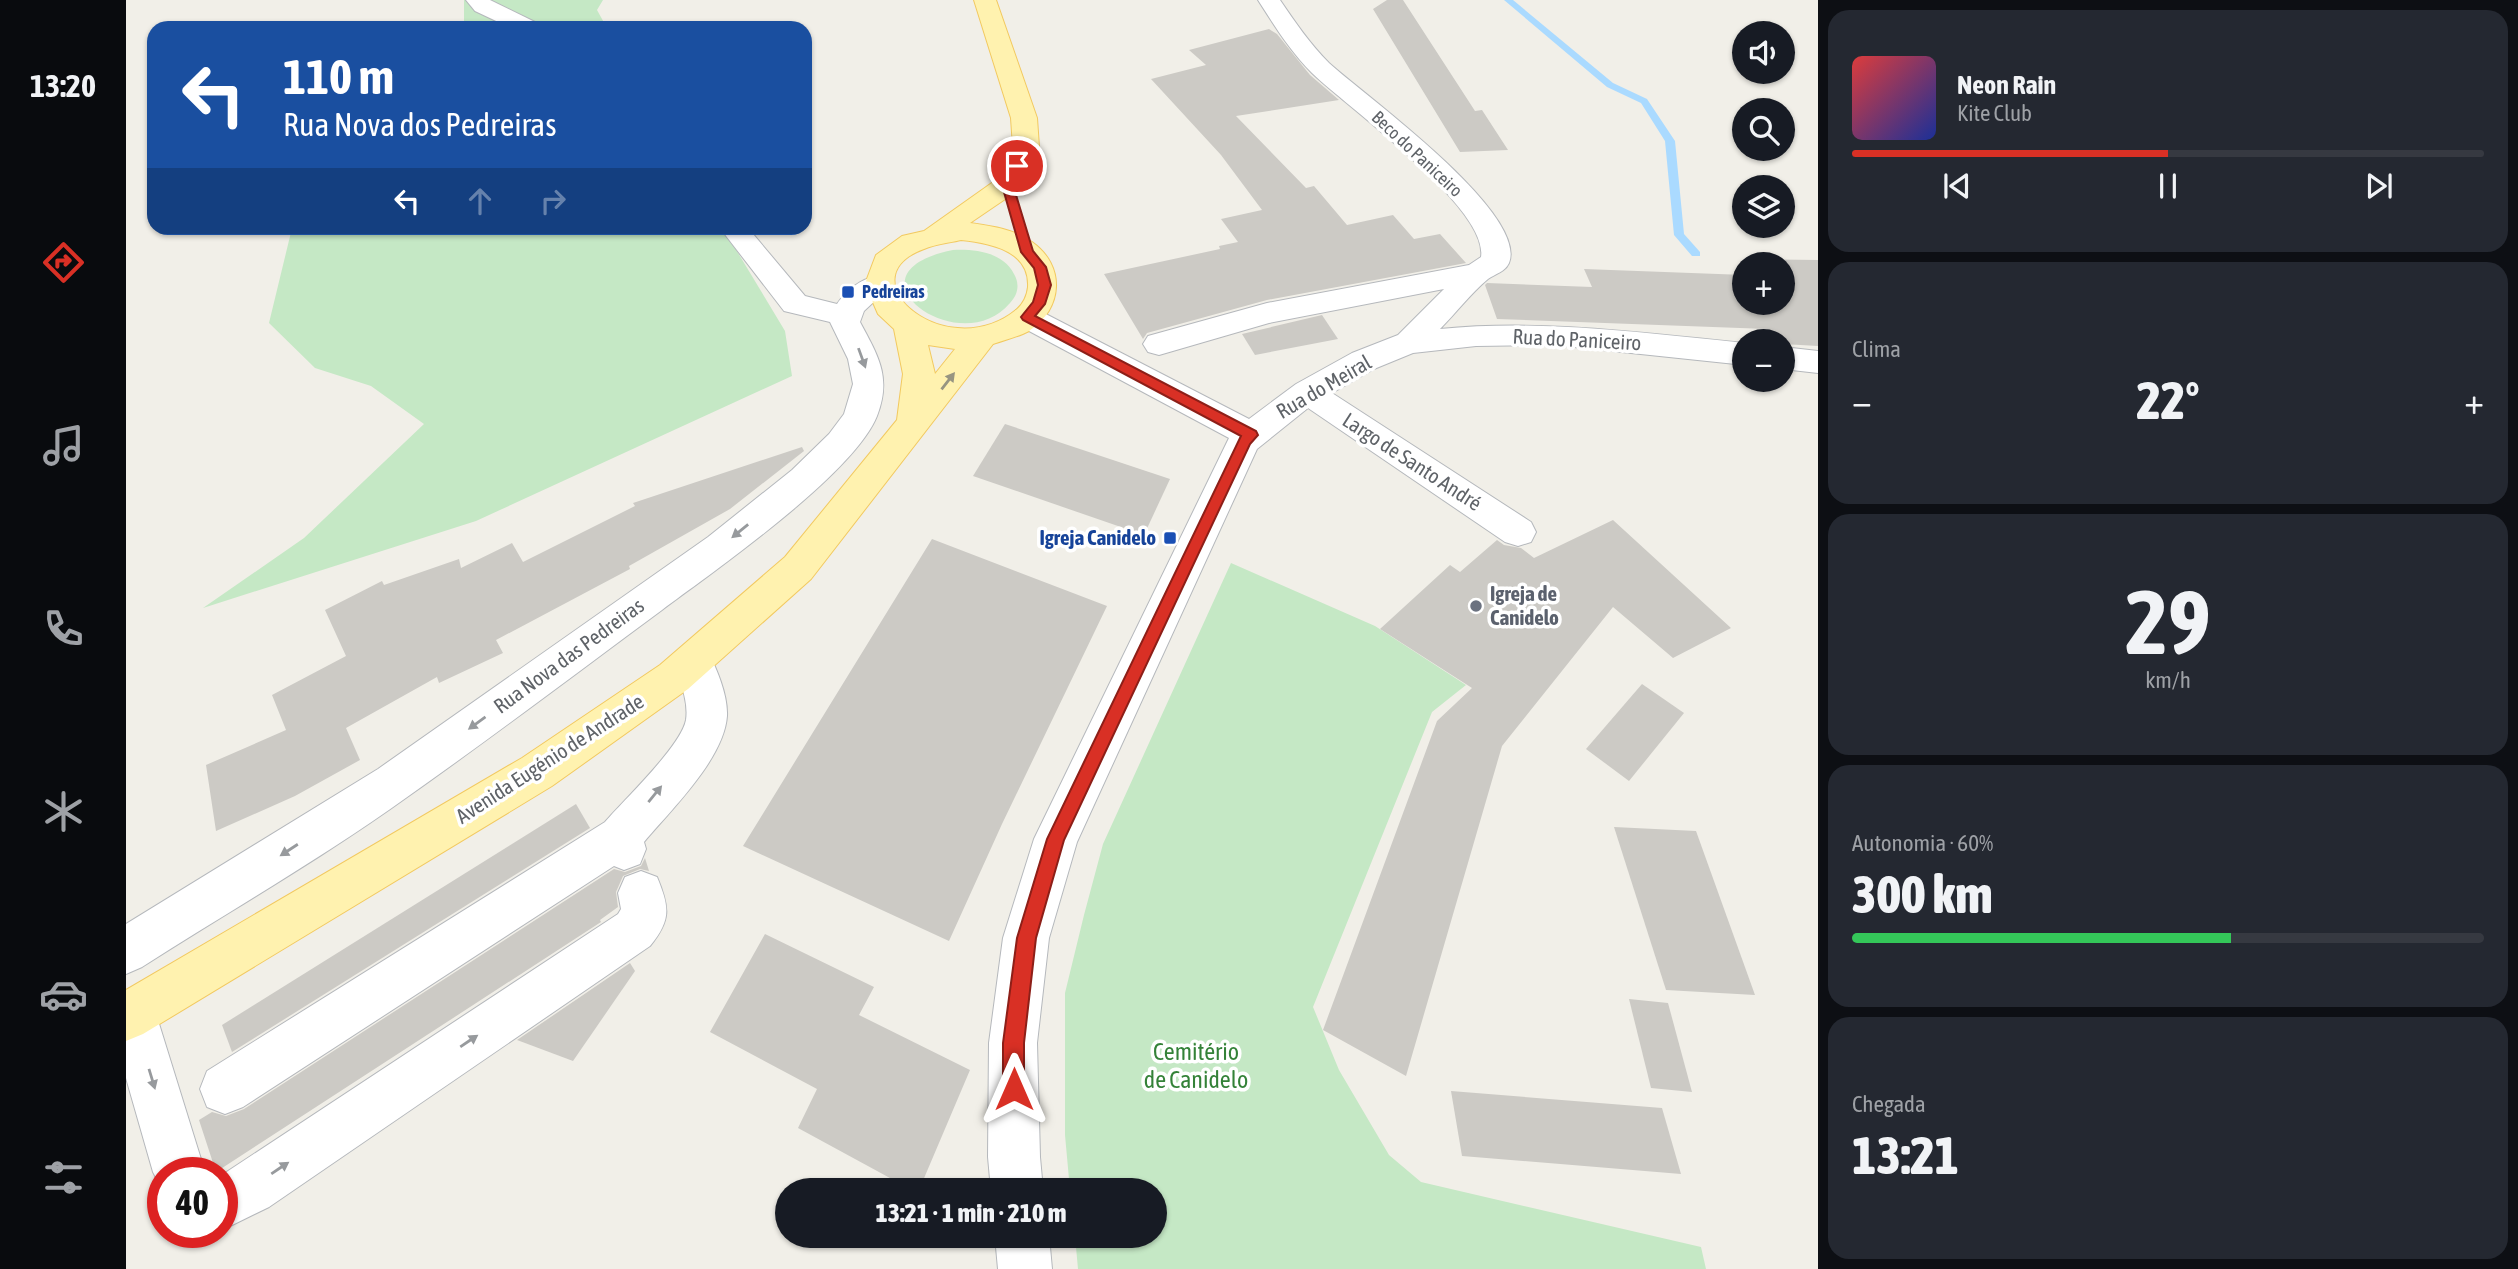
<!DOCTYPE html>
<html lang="pt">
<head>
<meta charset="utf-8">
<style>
  :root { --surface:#171b24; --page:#242831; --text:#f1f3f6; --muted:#9ea1a6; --line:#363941; --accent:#d93025 }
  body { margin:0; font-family:"Asap Condensed",sans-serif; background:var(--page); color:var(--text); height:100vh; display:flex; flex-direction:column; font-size:26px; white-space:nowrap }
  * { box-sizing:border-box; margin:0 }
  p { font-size:23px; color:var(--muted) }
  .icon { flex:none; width:38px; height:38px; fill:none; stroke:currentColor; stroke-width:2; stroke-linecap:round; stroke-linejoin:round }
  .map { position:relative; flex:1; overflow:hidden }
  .panel { display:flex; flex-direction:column; gap:10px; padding:10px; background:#0d0f14; width:700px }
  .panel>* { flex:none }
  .banner { position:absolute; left:21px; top:21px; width:665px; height:214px; border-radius:21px; box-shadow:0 2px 5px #0004; background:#1a4fa0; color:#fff; overflow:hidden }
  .controls { position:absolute; left:1606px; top:21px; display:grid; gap:14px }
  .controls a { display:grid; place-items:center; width:63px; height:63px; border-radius:50%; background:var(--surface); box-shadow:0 2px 5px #0004; font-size:35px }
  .speed { position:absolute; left:21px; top:1157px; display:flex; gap:14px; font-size:35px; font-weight:700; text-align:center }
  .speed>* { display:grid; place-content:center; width:91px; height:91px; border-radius:50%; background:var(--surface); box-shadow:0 2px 5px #0004; line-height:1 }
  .speed .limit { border:10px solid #d22; background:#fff; color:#111 }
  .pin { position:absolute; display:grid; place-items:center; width:60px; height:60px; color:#fff; margin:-30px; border:4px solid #fff; border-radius:50%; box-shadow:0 2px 7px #0007 }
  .me { position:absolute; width:77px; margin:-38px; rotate:0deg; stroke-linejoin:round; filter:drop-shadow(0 0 5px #0008) }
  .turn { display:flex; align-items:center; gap:24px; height:147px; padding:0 21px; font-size:32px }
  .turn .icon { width:91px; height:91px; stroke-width:2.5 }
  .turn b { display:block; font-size:49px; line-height:60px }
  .lanes { display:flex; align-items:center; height:66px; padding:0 21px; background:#0003; justify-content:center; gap:35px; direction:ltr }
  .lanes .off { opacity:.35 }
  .big { font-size:52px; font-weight:800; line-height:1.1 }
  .panel .widget { flex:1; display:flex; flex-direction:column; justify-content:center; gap:10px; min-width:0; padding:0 24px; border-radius:21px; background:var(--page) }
  .panel .dial { align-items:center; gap:0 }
  .dial b { font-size:91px; line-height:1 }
  .song { display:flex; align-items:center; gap:21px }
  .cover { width:84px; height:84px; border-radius:10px; background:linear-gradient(135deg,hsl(0 70% 55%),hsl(230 70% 35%)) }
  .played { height:7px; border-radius:4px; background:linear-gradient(90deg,var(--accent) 50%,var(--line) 50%) }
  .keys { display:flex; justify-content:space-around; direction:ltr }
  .heat { display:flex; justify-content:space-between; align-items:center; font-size:38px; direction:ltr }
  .charge { height:10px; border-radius:5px; background:linear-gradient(90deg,#34c759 60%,var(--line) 0) }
  .trip { position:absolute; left:649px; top:1178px; width:392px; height:70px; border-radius:35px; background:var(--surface); box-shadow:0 2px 5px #0004; font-weight:800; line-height:70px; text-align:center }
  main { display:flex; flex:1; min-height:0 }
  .tabs { display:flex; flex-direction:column; width:126px; justify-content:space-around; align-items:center; background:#090b0e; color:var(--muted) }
  .tabs .icon { width:49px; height:49px }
  .tabs .selected { color:var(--accent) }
  .tabs b { font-size:32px; color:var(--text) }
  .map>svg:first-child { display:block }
</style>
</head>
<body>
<main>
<nav class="tabs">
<b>13:20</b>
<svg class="icon selected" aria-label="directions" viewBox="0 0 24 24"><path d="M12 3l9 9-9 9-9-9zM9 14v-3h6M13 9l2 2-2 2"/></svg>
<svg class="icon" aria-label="music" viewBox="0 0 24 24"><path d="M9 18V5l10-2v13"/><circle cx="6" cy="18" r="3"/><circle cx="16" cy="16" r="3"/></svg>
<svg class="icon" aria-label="phone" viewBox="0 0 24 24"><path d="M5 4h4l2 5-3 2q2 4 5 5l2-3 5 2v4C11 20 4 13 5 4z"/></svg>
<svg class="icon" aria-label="climate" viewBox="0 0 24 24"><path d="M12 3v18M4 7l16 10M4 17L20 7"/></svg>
<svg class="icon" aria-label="car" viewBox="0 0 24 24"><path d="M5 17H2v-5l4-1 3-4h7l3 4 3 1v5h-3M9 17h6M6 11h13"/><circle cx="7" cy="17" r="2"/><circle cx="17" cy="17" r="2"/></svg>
<svg class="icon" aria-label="filters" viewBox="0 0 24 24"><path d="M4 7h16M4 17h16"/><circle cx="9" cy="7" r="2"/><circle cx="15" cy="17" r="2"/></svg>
</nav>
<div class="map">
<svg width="1692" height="1269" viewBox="0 0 1692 1269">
  <rect width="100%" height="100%" fill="#f1efe8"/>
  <!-- green -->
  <g fill="#c5e8c5">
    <path d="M 338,0 L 477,0 L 471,10 L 481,28 L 331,28 L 338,23 Z"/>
    <path d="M 166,228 L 597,228 L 659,331 L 666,376 L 350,521 L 77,608 L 178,538 L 298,424 L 245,386 L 189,368 L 143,323 Z"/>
    <path d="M 827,250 C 849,249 877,252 888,274 C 894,284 892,295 884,303 C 834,363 711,273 827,250 Z"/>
    <path d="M 1105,563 L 1249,626 L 1340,685 L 1306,712 L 1187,1007 L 1213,1070 L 1263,1155 L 1295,1182 L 1575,1247 L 1580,1269 L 952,1269 L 949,1236 L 1029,1236 L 1029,1190 L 944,1190 L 939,1135 L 939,993 L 958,915 L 977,844 Z"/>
  </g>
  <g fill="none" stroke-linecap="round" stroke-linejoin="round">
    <!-- stream -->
    <path fill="#aadaff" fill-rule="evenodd" d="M 1378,0 L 1387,0 L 1487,83 L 1521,99 L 1549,141 L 1558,234 L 1574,252 L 1574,256 L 1566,256 L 1548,235 L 1539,141 L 1515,103 L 1481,87 Z"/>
  </g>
  <!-- building -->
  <g fill="#cccac5">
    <path d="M 1261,0 L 1277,0 L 1349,111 L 1356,110 L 1382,150 L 1334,152 L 1247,9 Z"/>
    <path d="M 1143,29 L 1151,34 L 1184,75 L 1213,100 L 1110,116 L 1180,188 L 1188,186 L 1221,225 L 1267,215 L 1288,239 L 1314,234 L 1340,263 L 1141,300 L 1021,333 L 1017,339 L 978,274 L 1094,249 L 1093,246 L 1112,242 L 1095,219 L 1136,210 L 1095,155 L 1025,79 L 1080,65 L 1063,50 Z"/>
    <path d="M 1620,259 L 1692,260 L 1692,346 L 1657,344 L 1657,341 L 1648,341 L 1641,329 L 1371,319 L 1359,285 L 1361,283 L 1466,287 L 1458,269 L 1619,275 L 1619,303 L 1657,303 L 1657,264 L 1623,264 Z"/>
    <path d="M 1196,315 L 1212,339 L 1129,355 L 1116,334 Z"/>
    <path d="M 879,424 L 1044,479 L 1018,535 L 847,476 Z"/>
    <path d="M 676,447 L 678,451 L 604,509 L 503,566 L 504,569 L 370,640 L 377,653 L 313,683 L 311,677 L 220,728 L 234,760 L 169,796 L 90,831 L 80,765 L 160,730 L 146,695 L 220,656 L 199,610 L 256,581 L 258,585 L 333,559 L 335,568 L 386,543 L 397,562 L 509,506 L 507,503 Z"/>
    <path d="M 1487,520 L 1605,628 L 1547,658 L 1487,607 L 1376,746 L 1280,1076 L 1197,1030 L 1311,721 L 1346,688 L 1254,629 L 1324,565 L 1334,572 L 1371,540 L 1378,545 L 1395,548 L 1408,558 Z"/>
    <path d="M 806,539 L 981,606 L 876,824 L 823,941 L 617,846 Z"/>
    <path d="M 1516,684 L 1558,713 L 1503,781 L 1460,749 Z"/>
    <path d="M 450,804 L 464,828 L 106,1052 L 96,1025 Z"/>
    <path d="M 1488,827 L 1570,831 L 1629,995 L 1540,990 Z"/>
    <path d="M 519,858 L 523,871 L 514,869 L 497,876 L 490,892 L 492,907 L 474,920 L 475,922 L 90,1172 L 73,1120 L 86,1112 L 100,1116 L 118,1109 L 488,869 L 499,872 L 515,866 Z"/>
    <path d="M 639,934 L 748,987 L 733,1015 L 844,1070 L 793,1190 L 786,1190 L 672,1128 L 691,1089 L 584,1032 Z"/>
    <path d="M 504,963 L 509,971 L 447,1061 L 391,1040 Z"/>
    <path d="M 1503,999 L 1542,1003 L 1566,1092 L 1525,1088 Z"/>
    <path d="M 1325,1091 L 1536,1108 L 1555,1174 L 1336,1156 Z"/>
  </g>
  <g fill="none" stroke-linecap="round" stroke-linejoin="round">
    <defs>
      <g id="minor">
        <path d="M 340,0 L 364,0 L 411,23 L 414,28 L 385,28 L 349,11 Z"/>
        <path d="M 1132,0 L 1154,0 C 1169,22 1184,44 1203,63 C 1238,95 1403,213 1383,263 C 1379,272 1369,274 1362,279 C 1345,293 1330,313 1314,329 C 1416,319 1517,333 1619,343 L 1619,365 L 1429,345 L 1350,346 L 1287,353 L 1248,369 L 1206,393 L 1405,522 L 1410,532 L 1405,542 L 1392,546 L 1379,542 L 1182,408 L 1131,449 L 951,842 L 923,938 L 911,1043 L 914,1157 L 917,1190 L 865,1190 L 862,1157 L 863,1043 L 877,938 L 908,839 L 1103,438 L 890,324 L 886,317 L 890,310 L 901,307 L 912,310 L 1123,419 L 1170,384 L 1226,353 L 1272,335 L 1318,289 L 1143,323 L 1033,355 L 1022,352 L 1017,344 L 1022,336 L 1141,303 L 1343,265 L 1355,257 C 1363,208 1221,107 1186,73 C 1164,51 1148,25 1132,0 Z"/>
        <path d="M 594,228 L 622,228 L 679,296 L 711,304 C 722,288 743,272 762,277 L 767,284 L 738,311 L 734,322 C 752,356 766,377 751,416 C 728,474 588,571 536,610 C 452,672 369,735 284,795 C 198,857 105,910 16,967 L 0,974 L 0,924 L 252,769 L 582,537 L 666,470 L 703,434 L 718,414 L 727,384 L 722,359 L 704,322 L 658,311 Z"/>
        <path d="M 1657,347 L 1692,351 L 1692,373 L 1657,369 Z"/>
        <path d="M 567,644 L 581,649 C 590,668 602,694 601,716 C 598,759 544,811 518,842 L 520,849 L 514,864 L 498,870 L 488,866 L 117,1107 L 99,1114 L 81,1107 L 74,1089 L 81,1071 L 479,822 C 498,800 555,746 560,720 C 563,700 553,679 547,661 L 553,649 Z"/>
        <path d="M 515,871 L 531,877 C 544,908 545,920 524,946 L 143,1207 L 96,1230 L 96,1175 L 492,914 L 495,909 L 492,893 L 499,877 Z"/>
        <path d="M 6,990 L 23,997 L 30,1014 L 79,1172 L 37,1172 L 37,1191 L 27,1172 L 0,1078 L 0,992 Z"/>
        <path d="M 869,1236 L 923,1236 L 926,1269 L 872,1269 Z"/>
      </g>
      <path id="major" d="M 848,0 L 870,0 L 911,118 L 913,147 L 891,191 L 844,223 C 865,226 888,229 906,242 C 940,266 937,309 903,331 C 892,337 878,340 867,344 L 685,579 L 562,689 L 426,786 L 17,1034 L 0,1041 L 0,990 L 396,758 L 534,665 L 659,557 L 771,420 L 777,374 L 768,329 L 752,314 L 739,284 L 750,255 L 776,236 L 798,231 L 870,180 L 887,147 L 885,118 ZM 835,240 C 863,243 904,250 902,287 C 901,296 897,304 890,310 C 821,366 717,279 798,249 C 810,244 823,243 835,240 ZM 802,345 L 829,349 L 809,374 Z"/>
    </defs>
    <!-- minor casing -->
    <use href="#minor" stroke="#b5b8bc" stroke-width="2"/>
    <!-- major casing -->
    <use href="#major" stroke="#f2c960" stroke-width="2"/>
    <!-- minor -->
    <use href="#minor" fill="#fff" fill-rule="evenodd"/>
    <!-- major -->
    <use href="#major" fill="#fff2af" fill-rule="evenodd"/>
  </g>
  <!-- one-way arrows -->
  <defs><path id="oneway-solid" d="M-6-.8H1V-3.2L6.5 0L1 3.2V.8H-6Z" transform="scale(1.75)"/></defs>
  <g fill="#979a9d">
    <use href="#oneway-solid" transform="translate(736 358) rotate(70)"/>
    <use href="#oneway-solid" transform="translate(614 531) rotate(141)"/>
    <use href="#oneway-solid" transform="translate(351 723) rotate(144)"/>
    <use href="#oneway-solid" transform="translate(529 794) rotate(-51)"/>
    <use href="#oneway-solid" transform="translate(163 850) rotate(147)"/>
    <use href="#oneway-solid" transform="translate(343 1041) rotate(-34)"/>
    <use href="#oneway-solid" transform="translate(26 1079) rotate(73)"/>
    <use href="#oneway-solid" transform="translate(154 1168) rotate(-34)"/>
  </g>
  <use fill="#979581" href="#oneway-solid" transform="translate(822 381) rotate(-52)"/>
  <!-- route -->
  <path fill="#d93025" stroke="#8d1f18" stroke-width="2" d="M 887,164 L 896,166 L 887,185 L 907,251 L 920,267 L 925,285 L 919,304 L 909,316 L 1130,431 L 1132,435 L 1124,444 L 938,840 L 910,938 L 898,1043 L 898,1089 L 895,1096 L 888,1099 L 880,1096 L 877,1089 L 877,1043 L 891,938 L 921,839 L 1115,436 L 897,320 L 895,317 L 907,302 L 912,285 L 908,268 L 895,252 L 876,185 Z"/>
  <!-- markers -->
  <g fill="#1a4fb4" stroke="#fff" stroke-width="2.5">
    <rect x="715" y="285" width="14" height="14" rx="3.5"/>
    <rect x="1037" y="531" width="14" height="14" rx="3.5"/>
  </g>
  <circle fill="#6b7280" stroke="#fff" stroke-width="2.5" cx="1350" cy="606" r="7"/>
  <g text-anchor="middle" stroke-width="7" stroke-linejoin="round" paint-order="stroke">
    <!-- far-street labels -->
    <g font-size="18" fill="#5f6368" stroke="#fff">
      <text transform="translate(1291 154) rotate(43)" y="6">Beco do Paniceiro</text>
    </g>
    <!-- far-transit labels -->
    <g font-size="18" font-weight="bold" fill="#164399" stroke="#fff" text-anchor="start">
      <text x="736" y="298">Pedreiras</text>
    </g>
    <!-- street labels -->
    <g font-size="21" fill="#5f6368" stroke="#fff">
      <text transform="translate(1451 340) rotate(3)" y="7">Rua do Paniceiro</text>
      <text transform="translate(1198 387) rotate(-30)" y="7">Rua do Meiral</text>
      <text transform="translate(1286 462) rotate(33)" y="7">Largo de Santo André</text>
      <text transform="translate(443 656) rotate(-36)" y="7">Rua Nova das Pedreiras</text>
      <text transform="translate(424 759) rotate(-33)" y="7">Avenida Eugénio de Andrade</text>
    </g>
    <!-- transit labels -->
    <g font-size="21" font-weight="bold" fill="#164399" stroke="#fff" text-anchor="end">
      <text x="1030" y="545">Igreja Canidelo</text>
    </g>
    <!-- worship labels -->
    <g font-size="21" font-weight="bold" fill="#5b616d" stroke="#fff" text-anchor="start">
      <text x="1364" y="601">Igreja de<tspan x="1364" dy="24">Canidelo</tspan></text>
    </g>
    <!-- near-park labels -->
    <g font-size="24" fill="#348238" stroke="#fff">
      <text x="1070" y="1060">Cemitério<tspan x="1070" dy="28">de Canidelo</tspan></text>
    </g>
  </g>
</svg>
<div class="controls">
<a><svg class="icon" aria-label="sound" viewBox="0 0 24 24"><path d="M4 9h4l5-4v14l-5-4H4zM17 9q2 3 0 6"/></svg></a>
<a><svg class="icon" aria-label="search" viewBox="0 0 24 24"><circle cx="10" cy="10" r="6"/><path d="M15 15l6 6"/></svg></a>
<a><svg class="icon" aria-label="layers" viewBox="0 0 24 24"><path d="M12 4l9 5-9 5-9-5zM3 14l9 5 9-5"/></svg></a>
<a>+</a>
<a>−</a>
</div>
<div class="speed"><div class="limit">40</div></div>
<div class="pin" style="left:891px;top:166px;background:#d93025"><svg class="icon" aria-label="arrive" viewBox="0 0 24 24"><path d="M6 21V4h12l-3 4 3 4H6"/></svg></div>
<svg class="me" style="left:888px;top:1089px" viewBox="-20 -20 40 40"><path d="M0-17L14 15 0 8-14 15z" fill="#d93025" stroke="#fff" stroke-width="4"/></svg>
<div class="trip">13:21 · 1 min · 210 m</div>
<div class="banner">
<div class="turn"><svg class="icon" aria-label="left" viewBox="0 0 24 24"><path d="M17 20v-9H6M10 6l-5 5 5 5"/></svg><div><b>110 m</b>Rua Nova dos Pedreiras</div></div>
<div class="lanes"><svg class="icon" aria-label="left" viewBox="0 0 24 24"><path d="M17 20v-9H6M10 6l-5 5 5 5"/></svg><svg class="icon off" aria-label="ahead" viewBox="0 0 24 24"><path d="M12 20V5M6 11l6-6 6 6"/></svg><svg class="icon off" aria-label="right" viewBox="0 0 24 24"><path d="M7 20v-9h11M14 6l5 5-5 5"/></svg></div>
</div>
</div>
<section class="panel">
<div class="widget">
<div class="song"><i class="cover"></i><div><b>Neon Rain</b><p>Kite Club</p></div></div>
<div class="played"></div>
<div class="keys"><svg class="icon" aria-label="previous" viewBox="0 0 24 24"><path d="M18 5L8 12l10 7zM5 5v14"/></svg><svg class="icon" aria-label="pause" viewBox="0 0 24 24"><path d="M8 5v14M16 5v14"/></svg><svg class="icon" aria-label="next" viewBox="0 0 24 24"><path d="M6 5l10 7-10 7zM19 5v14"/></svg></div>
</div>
<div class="widget"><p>Clima</p>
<div class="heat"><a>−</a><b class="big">22°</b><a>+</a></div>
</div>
<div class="widget dial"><b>29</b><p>km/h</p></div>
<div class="widget"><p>Autonomia · 60%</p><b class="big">300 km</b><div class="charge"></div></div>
<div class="widget"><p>Chegada</p><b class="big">13:21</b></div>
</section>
</main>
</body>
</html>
